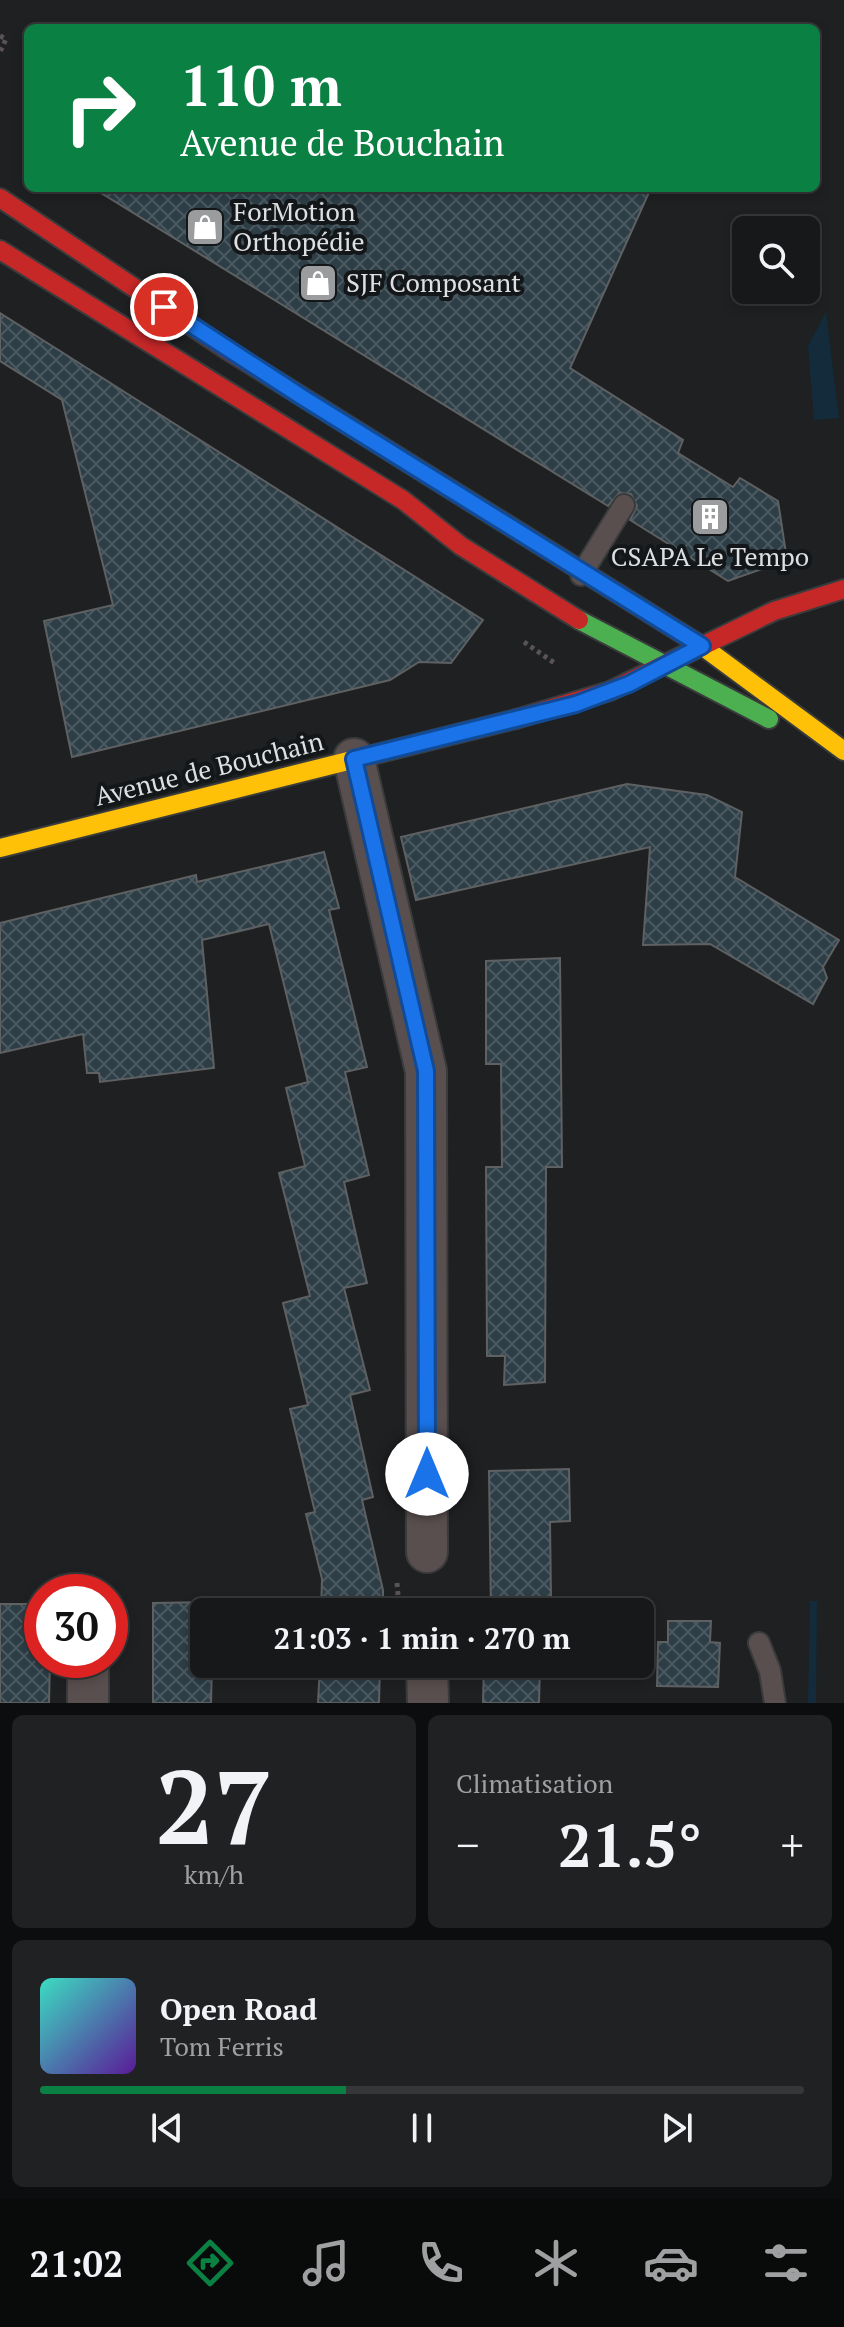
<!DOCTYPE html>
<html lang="fr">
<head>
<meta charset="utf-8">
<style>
  :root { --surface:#16181a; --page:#1f2123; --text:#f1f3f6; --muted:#9ea0a2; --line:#353739; --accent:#0b8043 }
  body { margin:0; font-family:"PT Serif",serif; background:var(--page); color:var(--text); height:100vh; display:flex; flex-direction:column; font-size:30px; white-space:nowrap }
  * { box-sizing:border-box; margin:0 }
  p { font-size:26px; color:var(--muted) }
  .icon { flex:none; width:44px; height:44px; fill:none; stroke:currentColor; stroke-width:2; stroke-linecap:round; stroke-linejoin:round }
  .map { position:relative; height:1703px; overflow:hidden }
  .panel { display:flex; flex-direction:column; gap:12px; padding:12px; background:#0c0d0e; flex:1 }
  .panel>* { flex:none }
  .hud { position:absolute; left:24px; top:24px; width:796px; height:168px; border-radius:12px; box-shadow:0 4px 12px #0003,0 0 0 2px var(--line); background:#0b8043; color:#fff; overflow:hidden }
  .fabs { position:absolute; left:732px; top:216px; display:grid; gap:16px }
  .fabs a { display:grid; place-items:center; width:88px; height:88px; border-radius:12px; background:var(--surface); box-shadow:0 4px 12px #0003,0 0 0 2px var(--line); font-size:40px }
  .speed { position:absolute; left:24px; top:1574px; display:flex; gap:16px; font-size:40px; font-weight:700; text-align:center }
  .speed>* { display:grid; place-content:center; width:104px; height:104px; border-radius:50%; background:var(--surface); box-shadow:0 4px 12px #0003,0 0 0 2px var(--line); line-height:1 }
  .speed .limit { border:12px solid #d22; background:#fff; color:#111 }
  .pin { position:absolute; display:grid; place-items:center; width:68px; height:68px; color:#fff; margin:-34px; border:4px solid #fff; border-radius:50%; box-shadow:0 2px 8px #0007 }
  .me { position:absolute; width:88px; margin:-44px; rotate:0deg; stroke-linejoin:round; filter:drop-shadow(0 0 6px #0008) }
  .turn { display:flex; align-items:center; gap:28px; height:168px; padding:0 24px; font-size:36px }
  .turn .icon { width:104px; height:104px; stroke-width:2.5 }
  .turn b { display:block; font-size:56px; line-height:68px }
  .big { font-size:60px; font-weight:700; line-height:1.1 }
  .panel .tile { flex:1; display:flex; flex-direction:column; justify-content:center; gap:12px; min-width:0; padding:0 28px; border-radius:12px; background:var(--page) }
  .panel .dial { align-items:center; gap:0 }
  .dial b { font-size:104px; line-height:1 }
  .song { display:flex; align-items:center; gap:24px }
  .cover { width:96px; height:96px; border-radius:12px; background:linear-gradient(135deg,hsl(170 70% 55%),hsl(270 70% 35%)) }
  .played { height:8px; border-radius:4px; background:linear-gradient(90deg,var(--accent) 40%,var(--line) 40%) }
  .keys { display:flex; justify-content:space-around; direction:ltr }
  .heat { display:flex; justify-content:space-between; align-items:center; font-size:44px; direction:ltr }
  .panel .tiles { flex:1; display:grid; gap:12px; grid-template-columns:1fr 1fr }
  .tile:last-child { grid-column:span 2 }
  .trip { position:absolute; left:190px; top:1598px; width:464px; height:80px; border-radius:12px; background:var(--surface); box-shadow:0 4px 12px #0003,0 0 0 2px var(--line); font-weight:700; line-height:80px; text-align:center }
  .dock { display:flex; height:128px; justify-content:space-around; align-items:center; background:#090a0a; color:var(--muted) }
  .dock .icon { width:56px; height:56px }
  .dock .current { color:var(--accent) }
  .dock b { font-size:36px; color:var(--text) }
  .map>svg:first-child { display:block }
</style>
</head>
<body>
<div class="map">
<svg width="844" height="1703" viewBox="0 0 844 1703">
  <defs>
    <pattern id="building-cross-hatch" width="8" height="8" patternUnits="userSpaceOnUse" patternTransform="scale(2)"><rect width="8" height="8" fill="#2d3e47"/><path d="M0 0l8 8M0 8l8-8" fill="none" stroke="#4b5961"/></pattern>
  </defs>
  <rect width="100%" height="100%" fill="#1e2022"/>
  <!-- green -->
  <g fill="#132b3a">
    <path d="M 826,312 L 839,418 L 814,420 L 808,346 Z"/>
    <path d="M 810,1601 L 817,1601 L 816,1703 L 808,1703 Z"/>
  </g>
  <!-- building -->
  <g fill="url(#building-cross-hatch)" stroke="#5e6062" stroke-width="2">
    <path d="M 93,188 L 651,188 L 570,368 L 683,440 L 678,453 L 733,487 L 740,478 L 778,501 L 787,560 L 728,581 L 630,520 L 637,506 L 631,494 L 619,493 L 608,506 Z"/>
    <path d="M 0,313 L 79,363 L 483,620 L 451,663 L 419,662 L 390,680 L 72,757 L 44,621 L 113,605 L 62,400 L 0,361 Z"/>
    <path d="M 627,784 L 707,795 L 742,812 L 735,877 L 839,940 L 823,967 L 827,978 L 813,1004 L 710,944 L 643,945 L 650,847 L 416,900 L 401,837 Z"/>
    <path d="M 324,852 L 339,908 L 329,910 L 367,1067 L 345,1072 L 369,1175 L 344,1182 L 367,1283 L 344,1288 L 370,1390 L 350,1395 L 373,1497 L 362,1500 L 383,1590 L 383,1612 L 321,1612 L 322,1579 L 306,1514 L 315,1512 L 290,1409 L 308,1405 L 283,1303 L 310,1296 L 279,1173 L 305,1166 L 286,1088 L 308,1082 L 269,924 L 202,940 L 214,1068 L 100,1082 L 99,1073 L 87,1073 L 83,1034 L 0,1053 L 0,923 L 196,875 L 197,882 Z"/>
    <path d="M 560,958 L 562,1167 L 546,1167 L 545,1382 L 504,1385 L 505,1356 L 487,1356 L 486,1167 L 502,1167 L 501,1064 L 486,1064 L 486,961 Z"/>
    <path d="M 569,1469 L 570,1521 L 550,1522 L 551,1599 L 542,1600 L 542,1612 L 491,1612 L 489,1471 Z"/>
    <path d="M 212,1602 L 213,1612 L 204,1612 L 204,1664 L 212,1664 L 211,1703 L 153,1703 L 153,1603 Z"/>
    <path d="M 0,1604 L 36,1604 L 35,1627 L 42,1628 L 42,1660 L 50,1660 L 49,1703 L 0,1703 Z"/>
    <path d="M 668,1621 L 711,1621 L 710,1642 L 720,1643 L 718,1687 L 657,1686 L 658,1642 L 668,1642 Z"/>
    <path d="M 320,1664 L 380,1664 L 379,1703 L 318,1703 Z"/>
    <path d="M 484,1664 L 540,1664 L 539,1703 L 483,1703 Z"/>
  </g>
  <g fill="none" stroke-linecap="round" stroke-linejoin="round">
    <defs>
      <g id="lane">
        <path d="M 581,575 L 624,505"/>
        <path d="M 759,1643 L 770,1671 L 775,1703"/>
      </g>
      <g id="street">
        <path d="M 354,759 L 426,1071 L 427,1552"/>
        <path d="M 427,1664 L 428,1703"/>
        <path d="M 88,1703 L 88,1660"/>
      </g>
      <path id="fast" d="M 579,620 L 769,719"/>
      <g id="slow">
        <path d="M 410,464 L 702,646 L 844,751"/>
        <path d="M 0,848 L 516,719"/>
      </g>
      <g id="jam">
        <path d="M 0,198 L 229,351 L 410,464"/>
        <path d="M 0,250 L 403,500 L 461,546 L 579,620"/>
        <path d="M 516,719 L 610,691 L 774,611 L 844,589"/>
      </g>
    </defs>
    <!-- lane casing -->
    <use href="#lane" stroke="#3a3b3c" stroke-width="24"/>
    <!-- street casing -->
    <use href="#street" stroke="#3a3b3c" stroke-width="44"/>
    <!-- fast casing -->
    <use href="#fast" stroke="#3a3b3c" stroke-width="22"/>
    <!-- slow casing -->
    <use href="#slow" stroke="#3a3b3c" stroke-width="22"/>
    <!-- jam casing -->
    <use href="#jam" stroke="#3a3b3c" stroke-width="22"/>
    <!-- path -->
    <g stroke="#5a5353" stroke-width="5" stroke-dasharray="4 4" stroke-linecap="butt">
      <path d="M 0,36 L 6,39 L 0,52"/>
      <path d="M 524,642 L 556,664"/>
      <path d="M 397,1583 L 399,1607 L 403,1612"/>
    </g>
    <!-- lane -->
    <use href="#lane" stroke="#594f4e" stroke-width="20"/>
    <!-- street -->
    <use href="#street" stroke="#594f4e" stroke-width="40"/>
    <!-- fast -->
    <use href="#fast" stroke="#4caf50" stroke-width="18"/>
    <!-- slow -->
    <use href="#slow" stroke="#ffc107" stroke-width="18"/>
    <!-- jam -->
    <use href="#jam" stroke="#c62828" stroke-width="18"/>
  </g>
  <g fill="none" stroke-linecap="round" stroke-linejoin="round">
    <defs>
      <path id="route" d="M 164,307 L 302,397 L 702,646 L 629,684 L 576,704 L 354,759 L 426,1071 L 427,1474"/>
    </defs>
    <!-- route casing -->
    <use href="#route" stroke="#114b97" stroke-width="20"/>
    <!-- route -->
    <use href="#route" stroke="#1a73e8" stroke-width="14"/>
  </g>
  <!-- icons -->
  <defs>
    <symbol id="shop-square" viewBox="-11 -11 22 22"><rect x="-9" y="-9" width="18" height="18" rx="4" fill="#9a9c9e" stroke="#141719"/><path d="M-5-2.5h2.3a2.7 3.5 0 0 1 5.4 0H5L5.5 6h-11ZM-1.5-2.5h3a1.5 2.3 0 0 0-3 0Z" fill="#fff"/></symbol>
    <symbol id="building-square" viewBox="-11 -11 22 22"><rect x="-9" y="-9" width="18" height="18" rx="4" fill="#9a9c9e" stroke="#141719"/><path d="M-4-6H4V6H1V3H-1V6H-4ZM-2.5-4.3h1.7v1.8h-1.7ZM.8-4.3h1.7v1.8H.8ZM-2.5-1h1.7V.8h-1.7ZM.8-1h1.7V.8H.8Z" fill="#fff"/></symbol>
  </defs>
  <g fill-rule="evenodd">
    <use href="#shop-square" x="183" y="205" width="44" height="44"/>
    <use href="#shop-square" x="296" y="261" width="44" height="44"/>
    <use href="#building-square" x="688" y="495" width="44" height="44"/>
  </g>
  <g text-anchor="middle" stroke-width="8" stroke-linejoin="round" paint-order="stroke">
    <!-- poi labels -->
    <g font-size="26" fill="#dddfe1" stroke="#141719" text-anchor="start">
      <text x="233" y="221">ForMotion<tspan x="233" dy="30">Orthopédie</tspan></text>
      <text x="346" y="292">SJF Composant</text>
      <text x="710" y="566" text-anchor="middle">CSAPA Le Tempo</text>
    </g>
    <!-- street labels -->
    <g font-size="26" fill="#dddfe1" stroke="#141719">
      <text transform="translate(209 769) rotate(-14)" y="9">Avenue de Bouchain</text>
    </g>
  </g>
</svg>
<div class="fabs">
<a><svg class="icon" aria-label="search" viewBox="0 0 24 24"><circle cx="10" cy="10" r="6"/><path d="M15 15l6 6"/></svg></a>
</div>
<div class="speed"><div class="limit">30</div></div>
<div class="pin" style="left:164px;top:307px;background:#d93025"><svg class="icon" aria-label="arrive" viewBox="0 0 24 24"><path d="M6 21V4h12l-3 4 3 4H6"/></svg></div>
<svg class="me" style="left:427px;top:1474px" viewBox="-20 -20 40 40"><circle r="19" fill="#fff"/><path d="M0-13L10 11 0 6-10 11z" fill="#1a73e8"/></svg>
<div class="trip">21:03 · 1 min · 270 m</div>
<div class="hud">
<div class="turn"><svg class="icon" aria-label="right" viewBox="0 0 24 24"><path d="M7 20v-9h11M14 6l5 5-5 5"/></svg><div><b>110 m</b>Avenue de Bouchain</div></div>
</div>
</div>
<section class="panel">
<div class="tiles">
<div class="tile dial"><b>27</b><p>km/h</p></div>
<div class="tile"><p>Climatisation</p>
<div class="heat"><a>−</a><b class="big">21.5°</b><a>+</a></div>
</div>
<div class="tile">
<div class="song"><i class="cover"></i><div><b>Open Road</b><p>Tom Ferris</p></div></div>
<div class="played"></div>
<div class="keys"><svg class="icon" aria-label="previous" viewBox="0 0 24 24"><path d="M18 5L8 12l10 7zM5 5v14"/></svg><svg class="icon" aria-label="pause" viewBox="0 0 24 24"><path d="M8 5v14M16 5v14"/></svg><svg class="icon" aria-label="next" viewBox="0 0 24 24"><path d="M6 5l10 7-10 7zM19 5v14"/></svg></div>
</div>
</div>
</section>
<nav class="dock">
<b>21:02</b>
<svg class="icon current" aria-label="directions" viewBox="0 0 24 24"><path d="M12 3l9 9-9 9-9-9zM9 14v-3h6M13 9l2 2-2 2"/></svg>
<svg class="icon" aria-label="music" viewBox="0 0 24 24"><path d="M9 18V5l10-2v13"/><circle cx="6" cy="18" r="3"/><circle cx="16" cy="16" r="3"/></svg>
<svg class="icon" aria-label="phone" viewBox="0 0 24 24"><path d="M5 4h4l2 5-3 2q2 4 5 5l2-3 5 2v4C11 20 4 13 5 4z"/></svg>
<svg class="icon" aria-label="climate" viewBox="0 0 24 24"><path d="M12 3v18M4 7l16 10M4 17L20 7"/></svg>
<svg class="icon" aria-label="car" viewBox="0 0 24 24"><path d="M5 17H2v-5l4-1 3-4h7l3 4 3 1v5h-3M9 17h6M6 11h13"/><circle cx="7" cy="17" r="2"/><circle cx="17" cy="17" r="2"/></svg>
<svg class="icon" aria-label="filters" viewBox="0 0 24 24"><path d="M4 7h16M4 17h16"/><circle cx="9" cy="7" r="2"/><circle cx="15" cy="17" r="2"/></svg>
</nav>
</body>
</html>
